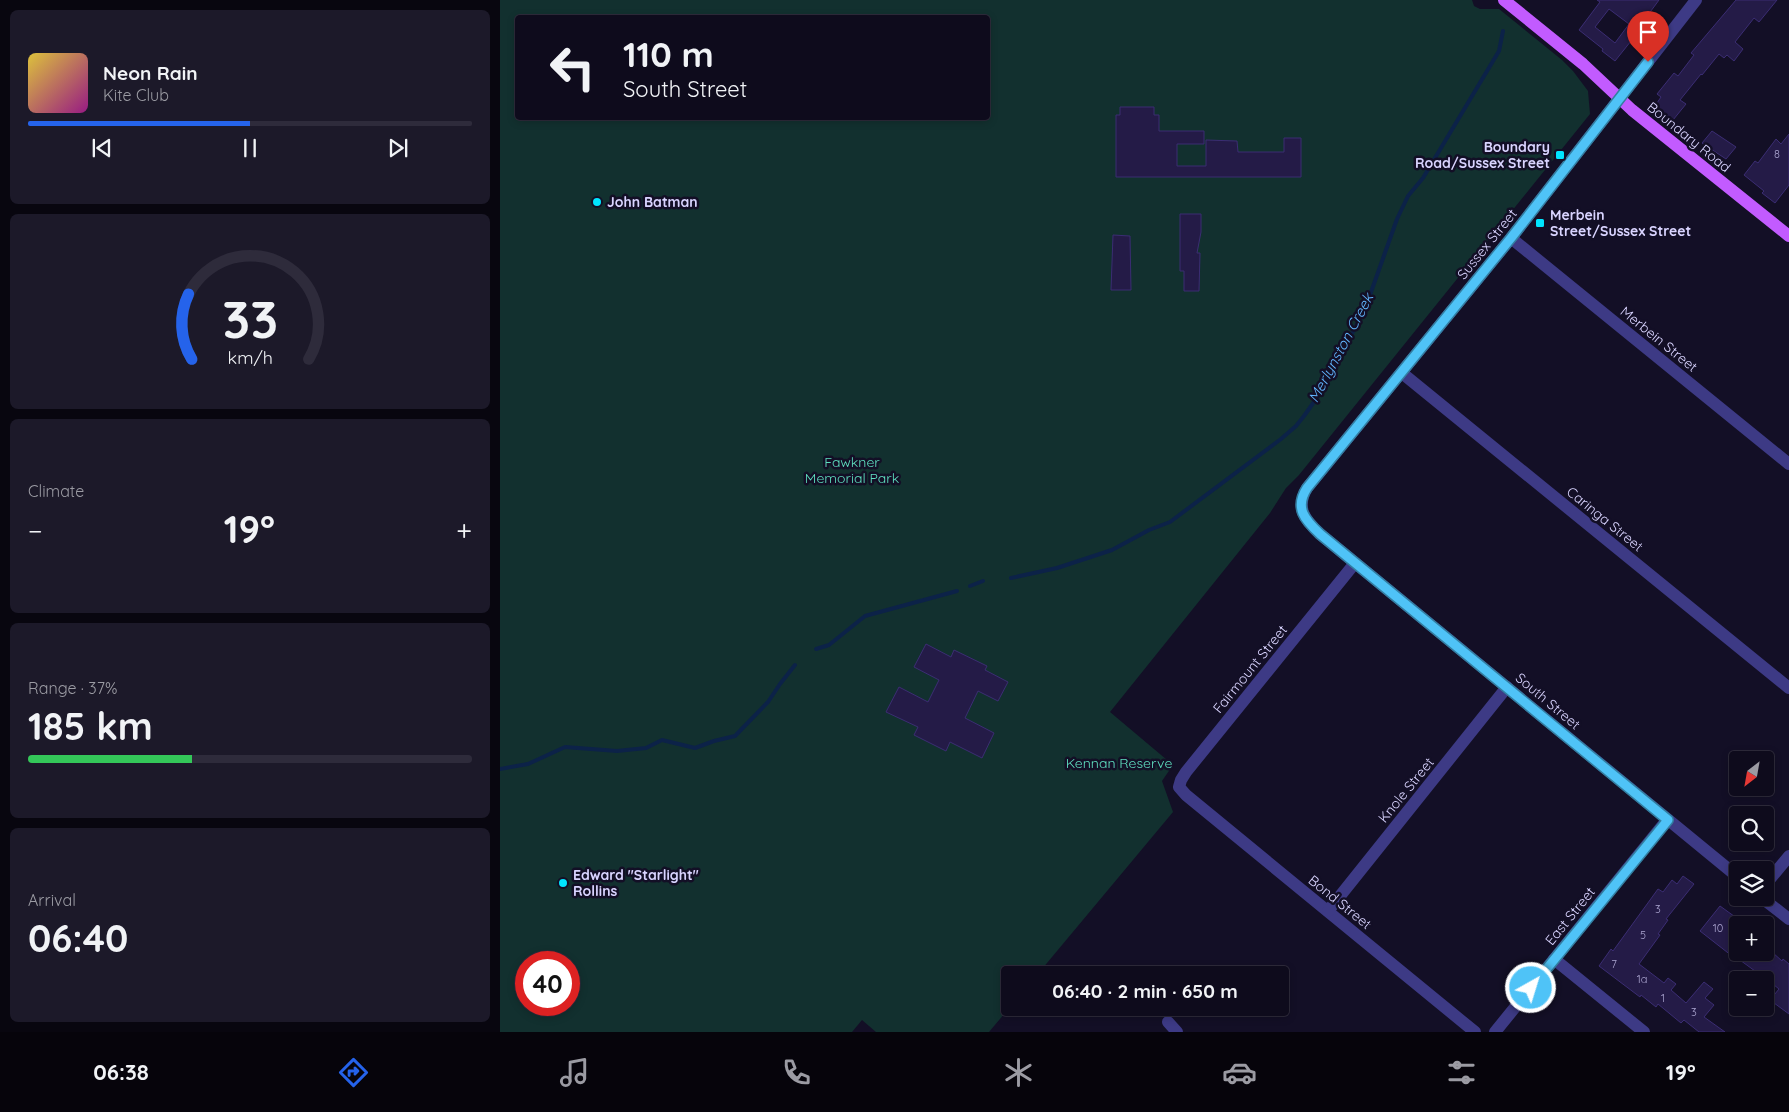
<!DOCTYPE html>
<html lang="en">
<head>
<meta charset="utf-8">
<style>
  :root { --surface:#0e0b1c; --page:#1c1929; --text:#f1f3f6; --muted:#9b9ba3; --line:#2e2b3b; --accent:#2563eb }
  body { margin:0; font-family:Quicksand,sans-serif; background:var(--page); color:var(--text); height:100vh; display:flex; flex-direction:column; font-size:19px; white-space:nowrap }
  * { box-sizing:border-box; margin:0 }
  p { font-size:16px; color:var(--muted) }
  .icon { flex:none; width:28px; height:28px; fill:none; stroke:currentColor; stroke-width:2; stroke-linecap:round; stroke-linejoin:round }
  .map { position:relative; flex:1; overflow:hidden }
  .details { display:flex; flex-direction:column; gap:10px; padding:10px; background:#08060f; width:500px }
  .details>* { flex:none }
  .banner { position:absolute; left:15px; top:15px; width:475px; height:105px; border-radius:5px; box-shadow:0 2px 8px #0003,0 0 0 1px var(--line); background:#0e0b1c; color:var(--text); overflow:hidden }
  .needle { width:32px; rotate:211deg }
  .controls { position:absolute; left:1229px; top:751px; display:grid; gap:10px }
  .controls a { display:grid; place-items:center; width:45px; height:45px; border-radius:5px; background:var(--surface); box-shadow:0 2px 8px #0003,0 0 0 1px var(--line); font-size:25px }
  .speed { position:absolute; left:15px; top:951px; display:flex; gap:10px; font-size:25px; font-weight:700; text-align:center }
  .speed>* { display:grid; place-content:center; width:65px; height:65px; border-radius:50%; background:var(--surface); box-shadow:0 2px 8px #0003,0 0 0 1px var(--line); line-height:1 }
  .speed .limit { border:8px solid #d22; background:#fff; color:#111 }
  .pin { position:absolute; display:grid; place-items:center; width:42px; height:42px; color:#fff; margin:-51px -21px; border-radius:50% 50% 50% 0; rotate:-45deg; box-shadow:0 0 5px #0007 }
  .pin .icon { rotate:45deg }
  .me { position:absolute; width:55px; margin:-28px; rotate:39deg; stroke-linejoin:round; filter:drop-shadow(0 0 4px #0008) }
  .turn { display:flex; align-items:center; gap:18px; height:105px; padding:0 25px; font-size:22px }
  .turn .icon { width:65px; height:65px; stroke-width:2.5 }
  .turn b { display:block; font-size:35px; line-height:42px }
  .big { font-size:38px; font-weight:700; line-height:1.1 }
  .details .tile { flex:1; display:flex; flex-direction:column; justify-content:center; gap:8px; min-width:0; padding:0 18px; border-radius:8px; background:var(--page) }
  .details .dial { align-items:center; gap:0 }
  .dial svg { height:130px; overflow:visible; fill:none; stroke:var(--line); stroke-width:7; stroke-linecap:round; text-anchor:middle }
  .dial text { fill:var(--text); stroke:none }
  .song { display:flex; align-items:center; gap:15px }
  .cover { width:60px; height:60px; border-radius:8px; background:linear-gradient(135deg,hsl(50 70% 55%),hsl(310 70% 35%)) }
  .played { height:5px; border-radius:2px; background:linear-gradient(90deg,var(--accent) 50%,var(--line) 50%) }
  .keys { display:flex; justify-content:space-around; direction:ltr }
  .heat { display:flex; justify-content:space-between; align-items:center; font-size:28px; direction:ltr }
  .charge { height:8px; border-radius:4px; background:linear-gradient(90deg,#34c759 37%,var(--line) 0) }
  .trip { position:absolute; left:501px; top:966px; width:288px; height:50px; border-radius:5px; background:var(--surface); box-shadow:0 2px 8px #0003,0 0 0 1px var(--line); font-weight:700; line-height:50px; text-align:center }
  .dock { display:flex; height:80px; justify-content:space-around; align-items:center; background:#06040b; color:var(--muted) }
  .dock .icon { width:35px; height:35px }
  .dock .current { color:var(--accent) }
  .dock b { font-size:22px; color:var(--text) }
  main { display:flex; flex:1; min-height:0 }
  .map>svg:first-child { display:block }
</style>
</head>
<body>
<main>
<section class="details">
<div class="tile">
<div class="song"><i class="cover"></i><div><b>Neon Rain</b><p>Kite Club</p></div></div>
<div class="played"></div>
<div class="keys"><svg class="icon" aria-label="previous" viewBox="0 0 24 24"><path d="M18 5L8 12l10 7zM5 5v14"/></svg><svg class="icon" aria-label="pause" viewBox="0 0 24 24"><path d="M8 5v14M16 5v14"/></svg><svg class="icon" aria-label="next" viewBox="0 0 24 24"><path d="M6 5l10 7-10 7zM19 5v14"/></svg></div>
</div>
<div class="tile dial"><svg viewBox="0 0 100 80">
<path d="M14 69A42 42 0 1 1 86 69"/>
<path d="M14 69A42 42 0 0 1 12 29" stroke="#2563eb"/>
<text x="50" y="56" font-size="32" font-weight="700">33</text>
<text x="50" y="72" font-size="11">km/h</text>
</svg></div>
<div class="tile"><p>Climate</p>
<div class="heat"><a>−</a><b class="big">19°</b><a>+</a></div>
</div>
<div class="tile"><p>Range · 37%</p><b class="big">185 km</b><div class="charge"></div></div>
<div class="tile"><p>Arrival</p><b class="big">06:40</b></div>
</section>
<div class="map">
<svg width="1289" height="1032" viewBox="0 0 1289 1032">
  <rect width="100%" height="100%" fill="#130f26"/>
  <!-- green -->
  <path fill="#12302f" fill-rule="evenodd" d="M 0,0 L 972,0 L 974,6 L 980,9 L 999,9 L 1062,60 L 1073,71 L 1088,91 L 1090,114 L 799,475 L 786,488 L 770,513 L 610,712 L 673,765 L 662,781 L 673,812 L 537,975 L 510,975 L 510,1007 L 489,1032 L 376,1032 L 362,1020 L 352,1032 L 0,1032 ZM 18,18 L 488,18 L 488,118 L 18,118 ZM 26,962 L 69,962 L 69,1005 L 26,1005 Z"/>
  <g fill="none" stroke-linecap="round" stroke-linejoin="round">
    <!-- stream -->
    <g stroke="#0c2248" stroke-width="4">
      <path d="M 511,578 L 557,568 L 612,550 L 649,530 L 670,522 L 781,439 L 796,426 L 804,416 L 821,392 L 865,309 L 897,219 L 908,196 L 923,178 L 999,51 L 1003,31"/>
      <path d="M 470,586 L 483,581"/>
      <path d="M 316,649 L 329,645 L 365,616 L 457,591"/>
      <path d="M 0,769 L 28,764 L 65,747 L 117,751 L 146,748 L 162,740 L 195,748 L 214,741 L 235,736 L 268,702 L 280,684 L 295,665"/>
    </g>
  </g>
  <!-- building -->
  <g fill="#241b47" stroke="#3b2d73" fill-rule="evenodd">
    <path d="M 1097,0 L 1159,0 L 1145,19 L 1147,21 L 1115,61 L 1102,51 L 1103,49 L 1079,30 L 1100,2 ZM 1109,9 L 1129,24 L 1115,43 L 1095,27 Z"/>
    <path d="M 1236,0 L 1277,0 L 1259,22 L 1254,18 L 1235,42 L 1243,49 L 1234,61 L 1227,55 L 1224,58 L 1219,54 L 1202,75 L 1201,74 L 1180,100 L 1186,104 L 1173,120 L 1155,106 L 1161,97 L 1157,94 L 1174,73 L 1178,76 L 1194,55 L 1191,53 Z"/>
    <path d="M 620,107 L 654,107 L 654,115 L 659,115 L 659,131 L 704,131 L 704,144 L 677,144 L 677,166 L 706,166 L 706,140 L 737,141 L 738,152 L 784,152 L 784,138 L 801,138 L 801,177 L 616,177 L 616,115 L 620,115 Z"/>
    <path d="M 1212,131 L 1236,147 L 1226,159 L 1202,143 Z"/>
    <path d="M 1289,134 L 1289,185 L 1275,203 L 1262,193 L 1264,191 L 1244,175 L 1255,161 L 1258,163 L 1276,139 L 1281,144 Z"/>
    <path d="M 680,214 L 701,214 L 701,232 L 697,253 L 700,253 L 699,291 L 684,291 L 684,271 L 680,271 Z"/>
    <path d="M 613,235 L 630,236 L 631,290 L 611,290 Z"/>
    <path d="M 426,644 L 451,657 L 454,650 L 487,666 L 485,670 L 508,682 L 498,701 L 478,691 L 465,718 L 494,733 L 482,758 L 450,742 L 446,751 L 414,735 L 418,727 L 386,712 L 399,687 L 428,702 L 439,680 L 414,667 Z"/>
    <path d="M 1183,876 L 1194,884 L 1166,919 L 1168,920 L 1158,934 L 1160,935 L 1139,964 L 1164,983 L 1168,978 L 1176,984 L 1171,990 L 1186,1003 L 1204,982 L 1213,989 L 1205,998 L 1214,1005 L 1204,1017 L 1225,1032 L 1199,1032 L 1184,1020 L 1181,1023 L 1158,1004 L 1156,1007 L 1141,995 L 1140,997 L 1099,966 L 1111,949 L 1113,951 L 1158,889 L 1163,892 L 1172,880 L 1177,884 Z"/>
    <path d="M 1220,906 L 1238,919 L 1238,952 L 1272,952 L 1282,961 L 1283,959 L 1289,964 L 1289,1014 L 1270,1000 L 1279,989 L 1268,980 L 1261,980 L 1253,974 L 1255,971 L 1233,955 L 1232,956 L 1200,931 Z"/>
  </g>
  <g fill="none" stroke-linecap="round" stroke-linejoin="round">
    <!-- minor -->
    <g stroke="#3d3a85" stroke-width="12">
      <path d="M 1196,0 L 1011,238 L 807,488 C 795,508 805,520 820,534 L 1238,877"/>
      <path d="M 1011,238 L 1289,464"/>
      <path d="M 902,373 L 1289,688"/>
      <path d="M 855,563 L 686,772 L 681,780 L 679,787 L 686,795 L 975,1032"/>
      <path d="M 1265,885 L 1289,856"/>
      <path d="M 1262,898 L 1289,919"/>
      <path d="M 828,911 L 1007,687"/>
      <path d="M 1054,959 L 1144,1032"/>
      <path d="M 668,1022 L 677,1032"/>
      <path d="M 995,1032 L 1167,820"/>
    </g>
    <!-- major -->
    <path stroke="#c25bff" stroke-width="12" d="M 1004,0 L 1083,64 L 1132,110 L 1289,236"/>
  </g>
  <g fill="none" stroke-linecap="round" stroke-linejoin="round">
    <defs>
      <path id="route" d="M 1031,988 L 1168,820 L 820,534 C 805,520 794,508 807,488 L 1011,238 L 1148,62"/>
    </defs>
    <!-- route casing -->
    <use href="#route" stroke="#337fa1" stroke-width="12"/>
    <!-- route -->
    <use href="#route" stroke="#4fc3f7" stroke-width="9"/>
  </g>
  <!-- markers -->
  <g fill="#00e5ff" stroke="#130f26" stroke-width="2">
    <rect x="1055" y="150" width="10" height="10" rx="2.5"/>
    <circle cx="97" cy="202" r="5"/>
    <rect x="1035" y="218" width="10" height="10" rx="2.5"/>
    <circle cx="63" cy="883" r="5"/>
  </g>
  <g text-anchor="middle" stroke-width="5" stroke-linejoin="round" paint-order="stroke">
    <!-- number labels -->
    <g font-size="11" fill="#aca6d1">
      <text x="1277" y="158">8</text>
      <text x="1158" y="913">3</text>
      <text x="1218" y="932">10</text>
      <text x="1143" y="939">5</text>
      <text x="1114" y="968">7</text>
      <text x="1142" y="983">1a</text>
      <text x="1163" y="1002">1</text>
      <text x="1194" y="1016">3</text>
    </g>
    <!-- street labels -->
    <g font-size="14" fill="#d9d4ff" stroke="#130f26">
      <text transform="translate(1189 137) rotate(39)" y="5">Boundary Road</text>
      <text transform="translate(987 244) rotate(-51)" y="5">Sussex Street</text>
      <text transform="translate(1159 339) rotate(39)" y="5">Merbein Street</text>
      <text transform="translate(1105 519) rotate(39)" y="5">Caringa Street</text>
      <text transform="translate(750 669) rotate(-51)" y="5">Fairmount Street</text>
      <text transform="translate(1048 701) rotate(40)" y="5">South Street</text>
      <text transform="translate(906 790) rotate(-51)" y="5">Knole Street</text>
      <text transform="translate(840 902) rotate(39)" y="5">Bond Street</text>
      <text transform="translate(1070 916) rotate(-51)" y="5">East Street</text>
    </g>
    <!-- poi labels -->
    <g font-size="14" font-weight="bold" fill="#d9d4ff" stroke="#130f26" text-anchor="start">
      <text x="1050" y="152" text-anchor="end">Boundary<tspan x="1050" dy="16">Road/Sussex Street</tspan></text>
      <text x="107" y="207">John Batman</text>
      <text x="1050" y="220">Merbein<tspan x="1050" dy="16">Street/Sussex Street</tspan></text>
      <text x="73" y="880">Edward "Starlight"<tspan x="73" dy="16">Rollins</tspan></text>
    </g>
    <!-- park labels -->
    <g font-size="14" fill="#5fe0c0" stroke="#130f26">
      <text x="352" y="467">Fawkner<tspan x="352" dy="16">Memorial Park</tspan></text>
      <text x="619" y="768">Kennan Reserve</text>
    </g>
    <!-- water labels -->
    <g font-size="15" font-style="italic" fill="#62b6ff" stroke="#130f26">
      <text transform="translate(841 348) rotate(-62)" y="5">Merlynston Creek</text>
    </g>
  </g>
</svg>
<div class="controls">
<a><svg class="needle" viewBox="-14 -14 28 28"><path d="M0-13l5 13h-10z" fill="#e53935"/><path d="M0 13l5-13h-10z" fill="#9b9ba3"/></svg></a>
<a><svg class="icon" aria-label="search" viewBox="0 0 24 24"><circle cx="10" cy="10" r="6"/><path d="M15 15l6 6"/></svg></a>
<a><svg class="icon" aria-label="layers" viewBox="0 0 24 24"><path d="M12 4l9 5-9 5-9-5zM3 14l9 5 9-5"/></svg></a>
<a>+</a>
<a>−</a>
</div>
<div class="speed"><div class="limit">40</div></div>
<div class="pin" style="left:1148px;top:62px;background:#d93025"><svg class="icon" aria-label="arrive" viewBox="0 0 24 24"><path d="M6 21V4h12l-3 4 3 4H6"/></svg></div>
<svg class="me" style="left:1031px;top:988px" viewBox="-20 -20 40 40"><circle r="17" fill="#4fc3f7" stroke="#fff" stroke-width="3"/><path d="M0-11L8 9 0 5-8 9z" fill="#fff"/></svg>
<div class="trip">06:40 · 2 min · 650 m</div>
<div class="banner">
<div class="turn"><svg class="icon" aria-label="left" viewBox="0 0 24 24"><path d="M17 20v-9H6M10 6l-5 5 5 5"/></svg><div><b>110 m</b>South Street</div></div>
</div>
</div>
</main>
<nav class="dock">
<b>06:38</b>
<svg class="icon current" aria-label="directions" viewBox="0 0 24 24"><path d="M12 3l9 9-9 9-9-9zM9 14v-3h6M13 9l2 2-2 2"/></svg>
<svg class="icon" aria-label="music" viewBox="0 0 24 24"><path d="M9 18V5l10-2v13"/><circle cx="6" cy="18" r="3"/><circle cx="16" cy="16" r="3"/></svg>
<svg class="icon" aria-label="phone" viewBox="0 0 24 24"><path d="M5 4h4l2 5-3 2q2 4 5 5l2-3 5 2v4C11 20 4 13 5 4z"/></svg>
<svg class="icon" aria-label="climate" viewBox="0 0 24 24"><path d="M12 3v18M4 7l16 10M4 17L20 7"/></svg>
<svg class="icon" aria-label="car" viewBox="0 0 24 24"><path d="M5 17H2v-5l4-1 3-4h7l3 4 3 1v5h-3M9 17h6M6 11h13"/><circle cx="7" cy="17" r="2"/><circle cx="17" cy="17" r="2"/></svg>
<svg class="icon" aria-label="filters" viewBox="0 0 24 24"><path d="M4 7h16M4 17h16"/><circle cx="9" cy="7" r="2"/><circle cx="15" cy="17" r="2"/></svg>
<b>19°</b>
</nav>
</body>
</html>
